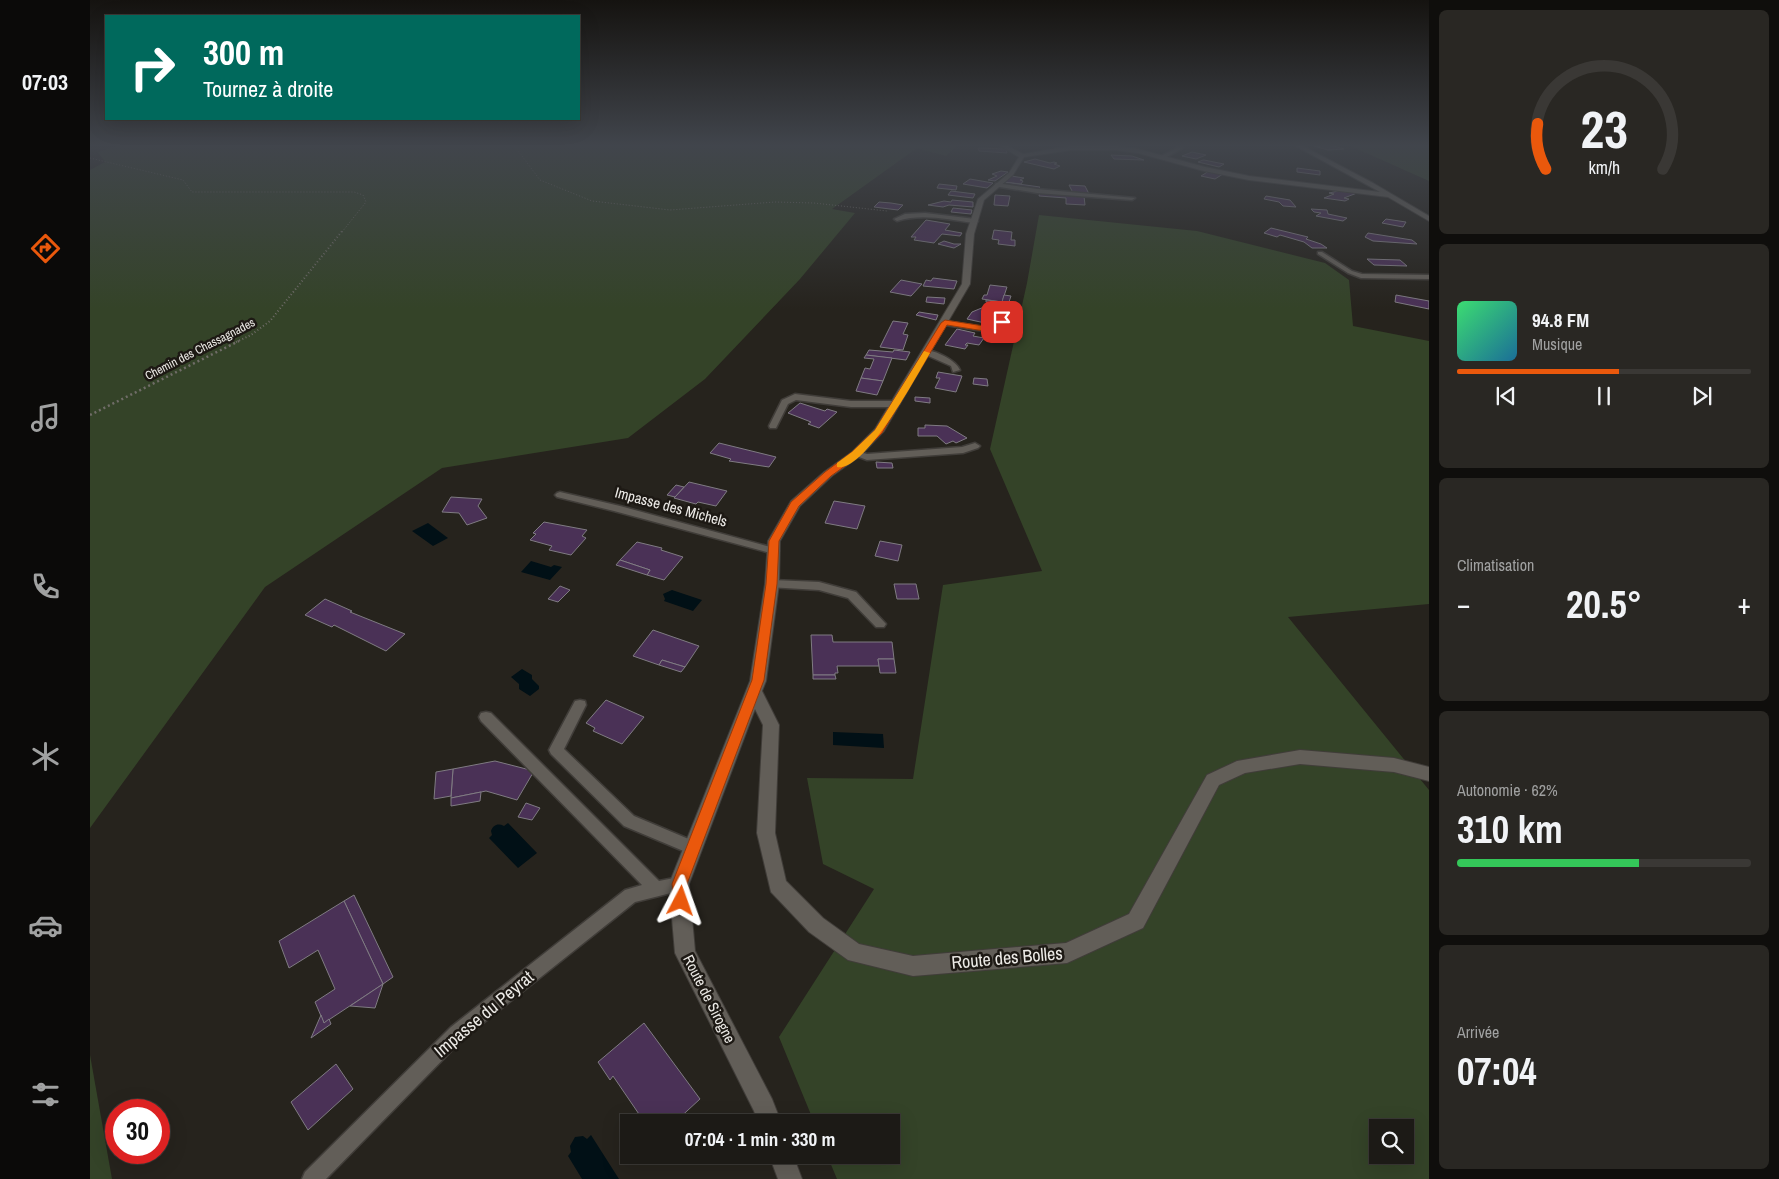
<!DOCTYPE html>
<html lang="fr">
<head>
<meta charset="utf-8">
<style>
  :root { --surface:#1c1a16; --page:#292723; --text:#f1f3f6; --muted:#a0a1a1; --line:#3a3835; --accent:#ea580c }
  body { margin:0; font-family:"Archivo Narrow",sans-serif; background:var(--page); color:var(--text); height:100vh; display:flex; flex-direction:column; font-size:19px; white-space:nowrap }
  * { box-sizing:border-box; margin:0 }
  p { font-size:16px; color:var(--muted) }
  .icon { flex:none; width:28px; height:28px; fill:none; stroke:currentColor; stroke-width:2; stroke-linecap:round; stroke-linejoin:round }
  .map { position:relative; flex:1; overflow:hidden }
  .details { display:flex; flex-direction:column; gap:10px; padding:10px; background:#0f0e0c; width:350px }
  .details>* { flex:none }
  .guide { position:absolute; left:15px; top:15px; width:475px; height:105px; border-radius:0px; box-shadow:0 5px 20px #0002,0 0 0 1px var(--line); background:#00695c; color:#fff; overflow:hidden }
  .fabs { position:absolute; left:1279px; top:1119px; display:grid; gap:10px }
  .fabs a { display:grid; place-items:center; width:45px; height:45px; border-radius:0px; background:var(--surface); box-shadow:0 5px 20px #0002,0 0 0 1px var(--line); font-size:25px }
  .speed { position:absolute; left:15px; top:1099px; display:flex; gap:10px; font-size:25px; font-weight:700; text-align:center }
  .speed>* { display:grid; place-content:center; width:65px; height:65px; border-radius:50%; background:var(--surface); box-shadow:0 5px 20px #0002,0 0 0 1px var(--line); line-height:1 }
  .speed .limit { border:8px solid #d22; background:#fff; color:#111 }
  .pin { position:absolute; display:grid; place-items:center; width:42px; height:42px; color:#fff; margin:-21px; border-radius:10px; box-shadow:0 2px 8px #0006 }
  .me { position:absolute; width:55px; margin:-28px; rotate:4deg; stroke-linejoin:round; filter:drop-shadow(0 0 4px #0008) }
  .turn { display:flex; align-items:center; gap:18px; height:105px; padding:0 15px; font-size:22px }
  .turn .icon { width:65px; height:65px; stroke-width:2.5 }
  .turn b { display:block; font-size:35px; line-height:42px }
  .big { font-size:38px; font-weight:700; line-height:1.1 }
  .details .tile { flex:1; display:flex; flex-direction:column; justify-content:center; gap:8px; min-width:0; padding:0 18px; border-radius:8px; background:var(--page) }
  .details .dial { align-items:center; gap:0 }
  .dial svg { height:130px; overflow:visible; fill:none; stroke:var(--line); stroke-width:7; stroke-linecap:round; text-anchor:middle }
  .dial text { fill:var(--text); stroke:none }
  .song { display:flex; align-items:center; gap:15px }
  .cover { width:60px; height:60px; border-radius:8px; background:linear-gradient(135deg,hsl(140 70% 55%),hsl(200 70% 35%)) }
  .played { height:5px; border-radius:2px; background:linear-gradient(90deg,var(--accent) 55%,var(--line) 55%) }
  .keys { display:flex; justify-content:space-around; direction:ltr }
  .heat { display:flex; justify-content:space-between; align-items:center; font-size:28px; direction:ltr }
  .charge { height:8px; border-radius:4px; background:linear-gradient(90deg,#34c759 62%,var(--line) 0) }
  .trip { position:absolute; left:530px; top:1114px; width:280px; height:50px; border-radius:0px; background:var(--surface); box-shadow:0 5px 20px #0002,0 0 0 1px var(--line); font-weight:700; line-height:50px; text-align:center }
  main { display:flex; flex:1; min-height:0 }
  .dock { display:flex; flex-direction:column; width:90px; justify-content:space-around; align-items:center; background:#0b0a09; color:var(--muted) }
  .dock .icon { width:35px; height:35px }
  .dock .selected { color:var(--accent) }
  .dock b { font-size:22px; color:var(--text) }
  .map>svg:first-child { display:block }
</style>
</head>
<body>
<main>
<nav class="dock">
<b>07:03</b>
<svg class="icon selected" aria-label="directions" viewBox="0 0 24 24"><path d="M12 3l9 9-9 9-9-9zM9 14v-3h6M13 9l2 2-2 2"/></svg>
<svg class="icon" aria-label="music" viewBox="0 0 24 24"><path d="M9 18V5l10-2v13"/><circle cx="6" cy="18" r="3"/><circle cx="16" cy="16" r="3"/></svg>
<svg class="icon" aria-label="phone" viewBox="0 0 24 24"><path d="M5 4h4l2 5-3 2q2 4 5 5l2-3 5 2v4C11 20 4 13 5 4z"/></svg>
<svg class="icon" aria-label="climate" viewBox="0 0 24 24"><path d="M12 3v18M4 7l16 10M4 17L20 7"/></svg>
<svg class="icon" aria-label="car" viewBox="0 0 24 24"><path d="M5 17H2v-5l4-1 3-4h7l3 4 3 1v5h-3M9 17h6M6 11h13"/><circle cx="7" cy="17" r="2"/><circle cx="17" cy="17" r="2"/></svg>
<svg class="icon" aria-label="filters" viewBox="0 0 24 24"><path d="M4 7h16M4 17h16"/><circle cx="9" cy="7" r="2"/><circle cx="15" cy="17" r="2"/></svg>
</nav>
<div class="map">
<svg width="1339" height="1179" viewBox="0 0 1339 1179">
  <rect width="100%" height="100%" fill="#26231d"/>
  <!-- green -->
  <g fill="#344328" fill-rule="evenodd">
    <path d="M 33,144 L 868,144 L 856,156 L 827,148 L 742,209 L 765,213 L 710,279 L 615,379 L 538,438 L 352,468 L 175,587 L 0,828 L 0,170 L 15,162 L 8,152 Z"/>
    <path d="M 1256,144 L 1339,144 L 1339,181 Z"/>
    <path d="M 949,215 L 1107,231 L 1235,263 L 1259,280 L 1263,326 L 1339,341 L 1339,604 L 1198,617 L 1339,790 L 1339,1179 L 747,1179 L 737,1155 L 801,1155 L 801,1122 L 724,1122 L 689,1037 L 784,889 L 733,864 L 717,778 L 823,779 L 853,585 L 952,571 L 900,449 L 937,283 ZM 1288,1128 L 1315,1128 L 1315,1155 L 1288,1155 Z"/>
    <path d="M 0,1055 L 22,1179 L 0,1179 Z"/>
  </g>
  <!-- water -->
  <g fill="#011016">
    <path d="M 338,523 L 358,538 L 343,546 L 322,531 Z"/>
    <path d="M 441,561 L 461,567 L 464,565 L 472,567 L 460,580 L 431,572 Z"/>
    <path d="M 582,590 L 612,600 L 603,611 L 574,601 L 575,599 L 573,594 Z"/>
    <path d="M 432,669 L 442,675 L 442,679 L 449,686 L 449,689 L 440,696 L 429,689 L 429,684 L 421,677 Z"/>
    <path d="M 743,732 L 793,734 L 794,748 L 743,745 Z"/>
    <path d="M 418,823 L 447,853 L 428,868 L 399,838 L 402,835 L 401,831 C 403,825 408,823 414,826 Z"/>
    <path d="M 501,1135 L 529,1179 L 492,1179 L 478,1156 L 481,1152 L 480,1146 L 485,1137 L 493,1136 L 497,1139 Z"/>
  </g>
  <!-- building -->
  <g fill="#4a3156" stroke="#7f7b82">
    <path d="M 1229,145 L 1240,145 L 1254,149 L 1238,150 L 1224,146 L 1231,146 Z"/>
    <path d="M 888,148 L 916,149 L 917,153 L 889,151 Z"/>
    <path d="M 1102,152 L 1116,155 L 1106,159 L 1092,156 Z"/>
    <path d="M 1021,155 L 1042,156 L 1054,160 L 1024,159 Z"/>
    <path d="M 945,159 L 960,163 L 964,162 L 967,163 L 964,164 L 970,166 L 964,169 L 934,162 Z"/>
    <path d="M 1113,160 L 1114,160 L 1134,164 L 1129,167 L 1108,162 Z"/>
    <path d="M 1207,168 L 1230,171 L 1230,175 L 1207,172 Z"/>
    <path d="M 911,171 L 918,172 L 905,181 L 898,180 L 907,176 L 902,174 Z"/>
    <path d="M 1119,171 L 1133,174 L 1125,179 L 1111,176 Z"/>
    <path d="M 921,176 L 934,178 L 930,180 L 933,181 L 931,184 L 914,182 Z"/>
    <path d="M 880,179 L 903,183 L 897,188 L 873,184 Z"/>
    <path d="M 914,182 L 950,187 L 946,191 L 911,185 Z"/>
    <path d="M 849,184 L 867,186 L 866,190 L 847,188 Z"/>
    <path d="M 979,185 L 995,186 L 999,194 L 983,193 Z"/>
    <path d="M 861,191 L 885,194 L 883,198 L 858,195 Z"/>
    <path d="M 1248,191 L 1267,193 L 1254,198 L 1259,199 L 1255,201 L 1234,198 L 1244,194 L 1239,193 Z"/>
    <path d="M 950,192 L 994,196 L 995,205 L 976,204 L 976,198 L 949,196 Z"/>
    <path d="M 905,195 L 920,196 L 918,206 L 904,205 Z"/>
    <path d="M 1176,196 L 1200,200 L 1206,207 L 1193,206 L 1189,202 L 1174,199 Z"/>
    <path d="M 862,200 L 883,202 L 883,207 L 859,205 L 853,207 L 838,205 L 854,201 L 861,202 Z"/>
    <path d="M 789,202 L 801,203 L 813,205 L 808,210 L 784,207 Z"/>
    <path d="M 863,208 L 882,210 L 881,214 L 861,212 Z"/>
    <path d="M 1221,209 L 1237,210 L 1238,214 L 1257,218 L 1253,221 L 1226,216 L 1231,213 L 1224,212 Z"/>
    <path d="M 1296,219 L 1316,222 L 1313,227 L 1292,223 Z"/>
    <path d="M 836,220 L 860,224 L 855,230 L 872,233 L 870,236 L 852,234 L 844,243 L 824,240 L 826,237 L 821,237 Z"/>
    <path d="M 1181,228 L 1218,237 L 1216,239 L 1231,244 L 1237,248 L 1222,248 L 1214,242 L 1190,235 L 1187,237 L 1174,233 Z"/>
    <path d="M 904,230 L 922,232 L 921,240 L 925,240 L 925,246 L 908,244 L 909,240 L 902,239 Z"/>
    <path d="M 1278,233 L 1322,240 L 1327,244 L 1283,241 L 1275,237 Z"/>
    <path d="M 854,241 L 864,244 L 871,244 L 864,248 L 848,244 Z"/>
    <path d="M 1277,259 L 1310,260 L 1317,266 L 1284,265 Z"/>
    <path d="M 843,278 L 867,281 L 864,289 L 833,286 L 836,280 L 841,281 Z"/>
    <path d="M 811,280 L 832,284 L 821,296 L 800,292 Z"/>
    <path d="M 900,285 L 917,287 L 912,302 L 892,299 L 894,295 L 897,295 Z"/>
    <path d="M 914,295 L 921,296 L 918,305 L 896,302 L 896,300 L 912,302 Z"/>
    <path d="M 1306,295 L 1339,301 L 1339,309 L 1305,302 Z"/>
    <path d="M 837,297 L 855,298 L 854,304 L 836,302 Z"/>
    <path d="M 894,307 L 912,316 L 904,319 L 898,318 L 895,323 L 877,319 L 882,312 Z"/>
    <path d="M 829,312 L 835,313 L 848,315 L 846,320 L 826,315 Z"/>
    <path d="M 803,321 L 818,323 L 813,334 L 818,335 L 813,350 L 790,347 Z"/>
    <path d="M 867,329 L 885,333 L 883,336 L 894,338 L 889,345 L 877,343 L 875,345 L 878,345 L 875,349 L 855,345 Z"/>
    <path d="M 779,350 L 803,352 L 804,350 L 820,352 L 816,360 L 776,355 Z"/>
    <path d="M 776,355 L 802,358 L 793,381 L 771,378 L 775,368 L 780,369 L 784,359 L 774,358 Z"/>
    <path d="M 848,372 L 872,376 L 866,392 L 845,388 L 850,378 L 846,378 Z"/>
    <path d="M 771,378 L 793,381 L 787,395 L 766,391 Z"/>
    <path d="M 884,378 L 897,379 L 898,386 L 883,384 Z"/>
    <path d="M 825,397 L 840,398 L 840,403 L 825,401 Z"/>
    <path d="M 710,403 L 735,411 L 737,409 L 747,412 L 729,428 L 718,424 L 721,422 L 698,413 Z"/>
    <path d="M 835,425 L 857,426 L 877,438 L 866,443 L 863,441 L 856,444 L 847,436 L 828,436 L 828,428 L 835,428 Z"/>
    <path d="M 629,443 L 686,457 L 679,467 L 639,461 L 641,459 L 620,453 Z"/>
    <path d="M 786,462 L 802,463 L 803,468 L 787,468 Z"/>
    <path d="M 599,482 L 637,491 L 626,506 L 608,502 L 606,504 L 584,498 Z"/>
    <path d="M 586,485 L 594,487 L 585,497 L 577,495 Z"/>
    <path d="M 361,497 L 392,499 L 388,506 L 397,518 L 377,525 L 369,513 L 352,512 Z"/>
    <path d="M 744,501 L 775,506 L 767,529 L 735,523 Z"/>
    <path d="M 454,522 L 497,530 L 492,536 L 496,538 L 481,555 L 459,550 L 462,546 L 440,540 L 446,534 L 443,533 Z"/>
    <path d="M 790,541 L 812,545 L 808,561 L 785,556 Z"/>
    <path d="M 547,542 L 572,548 L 571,550 L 593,557 L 574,580 L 557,575 L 560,570 L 530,560 Z"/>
    <path d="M 530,560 L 560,570 L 557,575 L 526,565 Z"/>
    <path d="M 804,584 L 826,584 L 829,599 L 807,599 Z"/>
    <path d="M 470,586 L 480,590 L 468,602 L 458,599 Z"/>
    <path d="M 235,599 L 262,611 L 260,612 L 315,634 L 296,651 L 244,625 L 242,627 L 215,615 Z"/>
    <path d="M 563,630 L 609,646 L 595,667 L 572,660 L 569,665 L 543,656 Z"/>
    <path d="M 721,635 L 742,635 L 743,642 L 802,642 L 804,659 L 788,659 L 789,666 L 747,666 L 748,673 L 745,673 L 745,675 L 723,675 Z"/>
    <path d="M 788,659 L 804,659 L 806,673 L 790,673 Z"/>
    <path d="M 572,660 L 595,667 L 591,672 L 569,665 Z"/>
    <path d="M 723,675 L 745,675 L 746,679 L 723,679 Z"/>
    <path d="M 516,700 L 554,717 L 532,744 L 503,731 L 505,728 L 496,723 Z"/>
    <path d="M 405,761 L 444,771 L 427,800 L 396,791 L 361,798 L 363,769 Z"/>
    <path d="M 363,769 L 361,796 L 344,799 L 346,772 Z"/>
    <path d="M 391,792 L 390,801 L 361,806 L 361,798 Z"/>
    <path d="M 436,803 L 450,808 L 442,820 L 428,817 Z"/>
    <path d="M 264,895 L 303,977 L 293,984 L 254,901 Z"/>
    <path d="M 254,901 L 293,984 L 234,1023 L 225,1002 L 245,989 L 228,950 L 199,968 L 189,941 Z"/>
    <path d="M 293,984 L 285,1008 L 260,1006 Z"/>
    <path d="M 231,1015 L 234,1023 L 239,1019 L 241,1024 L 221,1038 Z"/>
    <path d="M 554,1023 L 610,1099 L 585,1122 L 550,1122 L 553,1120 L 523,1076 L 520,1080 L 508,1062 Z"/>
    <path d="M 246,1064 L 263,1089 L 218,1130 L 201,1102 Z"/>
  </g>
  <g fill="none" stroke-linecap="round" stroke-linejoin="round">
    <defs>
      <g id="service">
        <path d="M 1086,146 L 1093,148 L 1075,158 L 1071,158 L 1071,156 L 1087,148 Z"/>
        <path d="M 906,183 L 947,189 L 1045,198 L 1042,200 L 947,193 L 904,186 Z"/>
        <path d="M 835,213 L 885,219 L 888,221 L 885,223 C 858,220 833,213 807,221 L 804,219 L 815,214 Z"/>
        <path d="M 1228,252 L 1232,252 L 1262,271 L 1272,274 L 1339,275 L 1339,279 L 1271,278 L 1258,273 L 1228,254 Z"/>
        <path d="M 912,320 L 916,322 L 915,324 L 894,331 L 855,325 L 851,323 L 855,321 L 893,327 Z"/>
        <path d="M 834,350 C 845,350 866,360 870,370 L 863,372 L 861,366 L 834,354 Z"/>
        <path d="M 705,394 L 761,401 L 805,401 L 809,404 L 805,407 L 761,407 L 706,400 L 698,404 L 686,428 L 680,428 L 679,426 L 692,400 Z"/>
        <path d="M 885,443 L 890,446 L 888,448 L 873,453 L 777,460 L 761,454 L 766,451 L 777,454 L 872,447 Z"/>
        <path d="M 470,492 L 530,506 L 688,549 L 689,551 L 684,554 L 524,511 L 467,497 L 465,495 L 467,493 Z"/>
        <path d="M 682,580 L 729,582 L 766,592 L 796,624 L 794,627 L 786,627 L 758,598 L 729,590 L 678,587 L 676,584 L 678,581 Z"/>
        <path d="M 490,700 L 495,701 L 496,705 L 474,749 L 544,816 L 608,843 L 611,848 L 608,853 L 603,855 L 534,826 L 461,754 L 459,750 L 461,746 L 485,701 Z"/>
        <path d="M 396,712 L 401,713 L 569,881 L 589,877 L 595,879 L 597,884 L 595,889 L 589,891 L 545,902 L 373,1039 L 236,1179 L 212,1179 L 215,1172 L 361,1027 L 535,890 L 552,885 L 391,721 L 389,717 L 391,713 Z"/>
      </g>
      <g id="minor">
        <path d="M 907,144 L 914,144 L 933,154 L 981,146 L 1026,146 L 1048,149 L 1115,167 L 1159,176 L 1290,192 L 1202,144 L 1209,144 L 1283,183 L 1339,216 L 1339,221 L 1298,197 L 1159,180 L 1114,171 L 1048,153 L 1026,150 L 981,150 L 934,157 L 923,175 L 894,200 L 884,234 L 880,284 L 794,431 L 770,456 L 742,476 L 710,506 L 690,541 L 689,584 L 676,681 L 672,691 L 689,725 L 685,833 L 696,881 L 733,918 L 769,944 L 823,956 L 976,943 L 1039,914 L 1117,775 L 1147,761 L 1210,750 L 1304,758 L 1339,767 L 1339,781 L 1304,772 L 1210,764 L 1155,773 L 1129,785 L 1053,928 L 977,963 L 823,976 L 758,960 L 719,932 L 681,892 L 667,833 L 673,725 L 665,709 L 599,884 L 605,951 L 682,1099 L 691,1122 L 668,1122 L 664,1111 L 585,953 L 579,884 L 660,681 L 675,584 L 678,541 L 701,501 L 734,472 L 762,452 L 785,429 L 872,284 L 876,234 L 888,199 L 919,173 L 929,157 Z"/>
        <path d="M 679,1155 L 703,1155 L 712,1179 L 688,1179 Z"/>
      </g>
    </defs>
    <!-- service casing -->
    <use href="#service" stroke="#403d39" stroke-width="3"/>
    <!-- minor casing -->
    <use href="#minor" stroke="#403d39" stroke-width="2"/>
    <!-- path-far2 -->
    <g stroke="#706d68" stroke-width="1" stroke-dasharray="1 2" stroke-linecap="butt">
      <path d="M 423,144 L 450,180 L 502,201 L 580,210 L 685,202 L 724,203 L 797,211"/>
      <path d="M 0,158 L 93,180 L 102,192 L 264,192 L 273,195 L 276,202 L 252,232"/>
    </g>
    <!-- path-far1 -->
    <path stroke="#706d68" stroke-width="2" stroke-dasharray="1 2.5" stroke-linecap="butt" d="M 146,342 L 161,335 L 180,321 L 253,230"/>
    <!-- path -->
    <path stroke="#706d68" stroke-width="2.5" stroke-dasharray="2 3" stroke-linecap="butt" d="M 0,415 L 149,341"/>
    <!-- service -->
    <use href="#service" fill="#625e58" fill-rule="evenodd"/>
    <!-- minor -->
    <use href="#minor" fill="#625e58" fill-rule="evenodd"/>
  </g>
  <!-- sky -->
  <linearGradient id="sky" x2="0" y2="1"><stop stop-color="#151310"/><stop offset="0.47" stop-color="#41454c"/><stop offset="1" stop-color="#41454c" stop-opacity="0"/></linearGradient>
  <rect width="1339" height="309" fill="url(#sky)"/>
  <!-- route -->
  <path fill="#ea580c" stroke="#983908" d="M 855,320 L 894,326 L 912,320 L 915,322 L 894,331 L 857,325 L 792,433 L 769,456 L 741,476 L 709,506 L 689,541 L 687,584 L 674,680 L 597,884 L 599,901 L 596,907 L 591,909 L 585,907 L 582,884 L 662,680 L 676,584 L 679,541 L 701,502 L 735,472 L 762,452 L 785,430 L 851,323 Z"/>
  <!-- slow -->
  <path fill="#f59e0b" d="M 834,351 L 840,353 C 827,375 775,473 747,467 L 747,463 L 762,452 L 785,430 Z"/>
  <g text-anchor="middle" stroke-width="5" stroke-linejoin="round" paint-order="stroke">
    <!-- far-street labels -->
    <g font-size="12" fill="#eceae6" stroke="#1d1914">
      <text transform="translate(110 349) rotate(-27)" y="4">Chemin des Chassagnades</text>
    </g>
    <!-- street labels -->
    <g font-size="15" fill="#eceae6" stroke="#1d1914">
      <text transform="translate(581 507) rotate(15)" y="5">Impasse des Michels</text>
      <text transform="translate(619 999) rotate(63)" y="5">Route de Sirogne</text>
    </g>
    <!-- near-street labels -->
    <g font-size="18" fill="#eceae6" stroke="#1d1914">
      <text transform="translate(917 958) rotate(-5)" y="6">Route des Bolles</text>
      <text transform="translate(394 1014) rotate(-40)" y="6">Impasse du Peyrat</text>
    </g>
  </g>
</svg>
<div class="fabs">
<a><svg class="icon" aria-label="search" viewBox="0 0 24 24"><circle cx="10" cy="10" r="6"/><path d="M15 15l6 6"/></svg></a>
</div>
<div class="speed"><div class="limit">30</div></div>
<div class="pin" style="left:912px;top:322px;background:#d93025"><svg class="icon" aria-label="arrive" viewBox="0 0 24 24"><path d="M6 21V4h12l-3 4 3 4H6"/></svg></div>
<svg class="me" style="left:591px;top:901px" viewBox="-20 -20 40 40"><path d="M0-17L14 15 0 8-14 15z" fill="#ea580c" stroke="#fff" stroke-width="4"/></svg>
<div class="trip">07:04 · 1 min · 330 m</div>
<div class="guide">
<div class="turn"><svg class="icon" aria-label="right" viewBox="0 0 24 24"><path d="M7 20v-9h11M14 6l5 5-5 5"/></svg><div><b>300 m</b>Tournez à droite</div></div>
</div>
</div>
<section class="details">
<div class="tile dial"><svg viewBox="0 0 100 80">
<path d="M14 69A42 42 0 1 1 86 69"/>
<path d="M14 69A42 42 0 0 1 9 41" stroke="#ea580c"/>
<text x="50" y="56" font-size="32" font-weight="700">23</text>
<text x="50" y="72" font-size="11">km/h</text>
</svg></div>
<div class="tile">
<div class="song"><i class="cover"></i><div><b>94.8 FM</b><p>Musique</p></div></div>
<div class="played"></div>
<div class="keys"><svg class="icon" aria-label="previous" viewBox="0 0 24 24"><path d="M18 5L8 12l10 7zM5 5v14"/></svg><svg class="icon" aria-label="pause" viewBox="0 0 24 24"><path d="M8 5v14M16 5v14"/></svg><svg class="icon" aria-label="next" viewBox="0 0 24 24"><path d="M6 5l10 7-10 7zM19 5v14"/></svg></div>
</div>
<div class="tile"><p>Climatisation</p>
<div class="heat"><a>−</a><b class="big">20.5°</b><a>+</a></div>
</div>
<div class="tile"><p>Autonomie · 62%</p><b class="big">310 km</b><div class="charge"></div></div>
<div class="tile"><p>Arrivée</p><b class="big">07:04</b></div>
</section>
</main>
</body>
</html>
